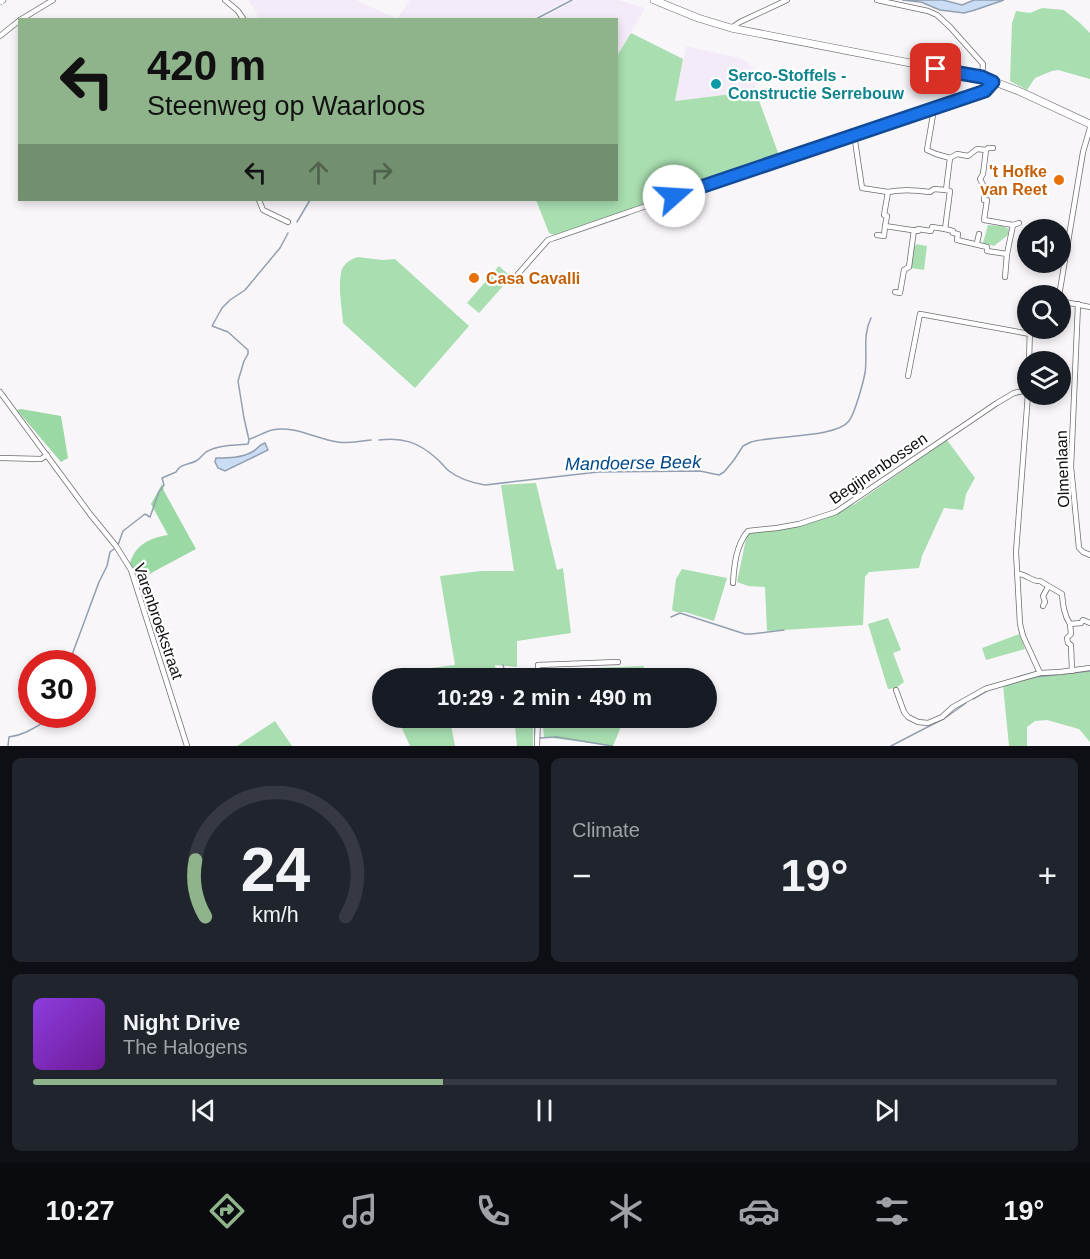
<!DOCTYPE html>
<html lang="en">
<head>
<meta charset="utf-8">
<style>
  :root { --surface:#171b24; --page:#20242c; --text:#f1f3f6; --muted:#9ea1a6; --line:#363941; --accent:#8fb48b }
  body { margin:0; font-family:Helvetica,sans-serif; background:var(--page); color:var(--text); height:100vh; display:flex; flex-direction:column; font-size:22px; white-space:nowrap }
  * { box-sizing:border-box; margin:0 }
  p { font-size:20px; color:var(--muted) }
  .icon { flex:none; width:33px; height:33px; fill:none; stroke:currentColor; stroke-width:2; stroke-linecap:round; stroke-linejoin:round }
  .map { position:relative; height:746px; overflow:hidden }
  .side { display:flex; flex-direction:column; gap:12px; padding:12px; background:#0d0f14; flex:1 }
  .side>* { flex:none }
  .banner { position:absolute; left:18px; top:18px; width:600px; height:183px; border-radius:0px; box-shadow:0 3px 9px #0003; background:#8fb48b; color:#111; overflow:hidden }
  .fabs { position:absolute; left:1017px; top:219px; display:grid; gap:12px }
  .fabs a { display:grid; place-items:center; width:54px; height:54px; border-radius:50%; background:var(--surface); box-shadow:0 3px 9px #0003; font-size:30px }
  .speed { position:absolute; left:18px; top:650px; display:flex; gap:12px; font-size:30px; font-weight:700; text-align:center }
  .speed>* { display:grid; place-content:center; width:78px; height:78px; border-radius:50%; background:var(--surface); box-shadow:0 3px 9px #0003; line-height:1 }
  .speed .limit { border:9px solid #d22; background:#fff; color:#111 }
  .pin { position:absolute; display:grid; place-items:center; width:51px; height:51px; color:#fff; margin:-26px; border-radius:12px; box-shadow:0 3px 9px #0006 }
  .me { position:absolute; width:66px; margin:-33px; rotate:71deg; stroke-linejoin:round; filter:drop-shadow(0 0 4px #0008) }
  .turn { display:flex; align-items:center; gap:21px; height:126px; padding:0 30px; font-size:27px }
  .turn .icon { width:78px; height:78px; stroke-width:2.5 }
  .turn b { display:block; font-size:42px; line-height:51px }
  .lanes { display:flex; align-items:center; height:57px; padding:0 30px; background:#0003; justify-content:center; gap:30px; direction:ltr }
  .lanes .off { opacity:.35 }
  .big { font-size:45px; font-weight:700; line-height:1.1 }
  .side .card { flex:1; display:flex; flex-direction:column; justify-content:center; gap:9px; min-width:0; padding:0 21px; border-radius:9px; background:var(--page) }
  .side .dial { align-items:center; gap:0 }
  .dial svg { height:156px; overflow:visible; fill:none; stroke:var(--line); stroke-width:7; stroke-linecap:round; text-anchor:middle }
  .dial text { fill:var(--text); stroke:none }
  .song { display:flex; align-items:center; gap:18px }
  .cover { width:72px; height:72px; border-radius:9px; background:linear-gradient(135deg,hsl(270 70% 55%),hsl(280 70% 35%)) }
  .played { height:6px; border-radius:3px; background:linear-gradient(90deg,var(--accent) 40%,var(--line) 40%) }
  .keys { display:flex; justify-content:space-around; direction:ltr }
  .heat { display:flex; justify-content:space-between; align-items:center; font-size:33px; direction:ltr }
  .side .tiles { flex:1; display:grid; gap:12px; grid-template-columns:1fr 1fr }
  .card:last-child { grid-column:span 2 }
  .trip { position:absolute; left:372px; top:668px; width:345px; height:60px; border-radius:30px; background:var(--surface); box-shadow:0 3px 9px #0003; font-weight:700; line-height:60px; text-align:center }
  .menu { display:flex; height:96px; justify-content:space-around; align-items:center; background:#090b0e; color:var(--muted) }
  .menu .icon { width:42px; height:42px }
  .menu .selected { color:var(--accent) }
  .menu b { font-size:27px; color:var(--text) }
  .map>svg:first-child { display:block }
</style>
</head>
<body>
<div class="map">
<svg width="1090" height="746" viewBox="0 0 1090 746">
  <rect width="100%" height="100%" fill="#f9f6fa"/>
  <!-- built -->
  <g fill="#f3ecf8">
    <path d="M 248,0 L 356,0 L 397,19 L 410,0 L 568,0 L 531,19 L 258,20 L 257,14 Z"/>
    <path d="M 575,0 L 618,0 L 645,8 L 617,56 L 616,20 L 539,20 Z"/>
    <path d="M 686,46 L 743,59 L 765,77 L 748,92 L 675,101 Z"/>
  </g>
  <!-- green -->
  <g fill="#a8deb0">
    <path d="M 1042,8 L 1064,10 L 1080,23 L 1090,33 L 1090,79 L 1058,70 L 1052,71 L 1035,78 L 1027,90 L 1010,81 L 1012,23 L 1016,11 L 1030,13 Z"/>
    <path d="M 631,33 L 683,59 L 675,101 L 748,92 L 754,87 L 780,158 L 555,235 L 549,233 L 536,200 L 616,200 L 617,56 Z"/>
    <path d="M 988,225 L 1002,226 L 1009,229 L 1008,235 L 994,246 L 983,243 Z"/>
    <path d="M 916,244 L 927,246 L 924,270 L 911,268 L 914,246 L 916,246 Z"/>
    <path d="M 358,257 L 382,260 L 395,259 L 469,326 L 415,388 L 343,323 C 342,308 338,288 341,273 C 342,265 350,259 358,257 Z"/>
    <path d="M 499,266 L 511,277 L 479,313 L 467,303 Z"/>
    <path d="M 947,440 L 975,478 L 966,494 L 963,510 L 944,508 L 922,556 L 919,568 L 869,572 L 865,577 L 863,625 L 767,631 L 765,587 L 748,586 L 737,582 L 747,534 L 800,524 L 855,504 Z"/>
    <path d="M 536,483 L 557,570 L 563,568 L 571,633 L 517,641 L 517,667 L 495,665 L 497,676 L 532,676 L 532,678 L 395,678 L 397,672 L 455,665 L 440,576 L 481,571 L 514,571 L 501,485 Z"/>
    <path d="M 682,569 L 727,578 L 714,621 L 685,612 L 676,612 L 672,610 L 676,579 Z"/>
    <path d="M 888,618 L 901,650 L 893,653 L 904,682 L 896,688 L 888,689 L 868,624 Z"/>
    <path d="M 1019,634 L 1025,649 L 986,660 L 982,648 Z"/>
    <path d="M 644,666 L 640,678 L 540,678 L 539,670 Z"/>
    <path d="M 1090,670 L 1090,742 L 1079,729 L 1047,720 L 1035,721 L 1027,727 L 1027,746 L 1009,746 L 1003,685 L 1039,676 L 1058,675 Z"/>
    <path d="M 397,717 L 482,717 L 450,720 L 455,746 L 410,746 Z"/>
    <path d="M 514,717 L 533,717 L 533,746 L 517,746 Z"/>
    <path d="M 542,717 L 625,717 L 613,746 L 544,737 Z"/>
    <path d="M 275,721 L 292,746 L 237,746 Z"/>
  </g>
  <!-- forest -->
  <g fill="#9ad8a4">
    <path d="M 21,409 L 61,416 L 68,458 L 61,462 L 17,410 Z"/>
    <path d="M 162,484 L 164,491 L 196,549 L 138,580 L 130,563 C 136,544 150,538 168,535 L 151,504 Z"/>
  </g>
  <!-- water -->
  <g fill="#caddf5" stroke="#929fb0" stroke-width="1.5">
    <path d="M 902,0 L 943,0 L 962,5 L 974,0 L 1004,0 L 975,10 L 964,13 L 940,10 L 921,2 Z"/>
    <path d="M 265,443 L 268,450 L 225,471 L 218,468 L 215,462 L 216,458 C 228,458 242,458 252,452 C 258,449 258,445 265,443 Z"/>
  </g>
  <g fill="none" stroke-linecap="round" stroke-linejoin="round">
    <!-- stream -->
    <g stroke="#929fb0" stroke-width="1.5">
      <path d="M 534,20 L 572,0"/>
      <path d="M 297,222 L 310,200"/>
      <path d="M 555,240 L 628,215"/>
      <path d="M 250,439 C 256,437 267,431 272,430 C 294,425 316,439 338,442 C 349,444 359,441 371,440"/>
      <path d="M 379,440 C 402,437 418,442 436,458 C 441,462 444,467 449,471 C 458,478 473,483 485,485 L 598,472 L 700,471 L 719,475 L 724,472 L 734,460 L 743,446 L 751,442 C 774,435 836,438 849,421 C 855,413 863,383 865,373 C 868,354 862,336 871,318"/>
      <path d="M 118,545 L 123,531 L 145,514 L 150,517 L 159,492 L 164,485 L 162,478 L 176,472 C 180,464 188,465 196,461 C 200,459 202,455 206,452 C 218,445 235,445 248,444 L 249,440 L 244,418 L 238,381 L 244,361 L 248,354 L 248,350 L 228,332 L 212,326 L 222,308 L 230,300 L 245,290 L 280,248 L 288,233"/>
      <path d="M 671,617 L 680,613 L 745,634 L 751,634 L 784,630"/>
      <path d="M 69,663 L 99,582 L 107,566 L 110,552 L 114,549"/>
      <path d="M 503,665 L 505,673 L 535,674 L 535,678"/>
      <path d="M 1006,685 L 1035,677 L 1090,671"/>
      <path d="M 973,699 L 987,691"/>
      <path d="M 535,717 L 535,734"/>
      <path d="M 539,738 L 557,737 L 612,746"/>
      <path d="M 8,746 L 9,737 C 26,735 38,725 53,717 L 53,714"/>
      <path d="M 539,746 L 539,742"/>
      <path d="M 891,746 L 945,718 L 966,703"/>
    </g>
    <defs>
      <g id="street">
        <path d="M 225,0 L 238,11 L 244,20"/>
        <path d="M 877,0 L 928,11 L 937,15 L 950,27 L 983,64 L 982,77"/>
        <path d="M 20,20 L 53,0"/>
        <path d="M 731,28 L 740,22 L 787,0"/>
        <path d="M 0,36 L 20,20"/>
        <path d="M 934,109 L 927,150 L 936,154 L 950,158 L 957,154 L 968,156 L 977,149 L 986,150 L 988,148 L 993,148"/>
        <path d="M 854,134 L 862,188 L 888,192"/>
        <path d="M 986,150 L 983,174 L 980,179 L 985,189 L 984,200 L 987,200 L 984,220 L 1013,225 L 1019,223"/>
        <path d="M 946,190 L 950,191 L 945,229 L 953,231 L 953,233 L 958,234 L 957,240 L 987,247 L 987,251 L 1007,254 L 1005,277"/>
        <path d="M 259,200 L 263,210 L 288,222"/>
        <path d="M 945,229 L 932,227 L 931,231 L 918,229 L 918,231 L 885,226 L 887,216 L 884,215 L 888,192 C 902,189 916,190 930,192 L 934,189 L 946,190 L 950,158"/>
        <path d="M 877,235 L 884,236 L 885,226"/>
        <path d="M 977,243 L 979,234"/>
        <path d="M 1007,254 L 1013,225"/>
        <path d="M 518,274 L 548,240 L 854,134 L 979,93 L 985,91 L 993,82"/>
        <path d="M 895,292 L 900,293 L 904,270 L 909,267 L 914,230"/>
        <path d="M 1059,296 L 1083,152 L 1090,128"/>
        <path d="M 1060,301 L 1090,307"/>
        <path d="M 1078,304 L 1071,467 L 1079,548 L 1083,552 L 1090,555"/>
        <path d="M 1029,362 L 1030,328"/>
        <path d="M 908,376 L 920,314 L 1030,334"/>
        <path d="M 0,392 L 90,514 L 116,546 L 131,570 L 187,746"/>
        <path d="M 1028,394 L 1016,552 L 1020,624 L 1023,636 L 1040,673"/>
        <path d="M 1,458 L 41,459 L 47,455"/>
        <path d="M 1017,574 C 1026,573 1031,582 1040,581 L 1062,594 C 1063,605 1064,615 1070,624 L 1081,623 L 1083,620 L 1090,623"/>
        <path d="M 733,583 C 734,566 736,545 748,531 L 777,528 L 799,524 L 836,512 L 997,403 L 1014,393 L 1028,390"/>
        <path d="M 1043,606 L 1045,602 L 1043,596 L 1048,587"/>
        <path d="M 1070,624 L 1071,634 L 1067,638 L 1068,643 L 1071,645 L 1072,671"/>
        <path d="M 538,678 L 538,665 L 618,662"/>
        <path d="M 896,690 L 904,712 L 908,717 L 918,722 L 928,723 L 942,717 L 953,707 L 985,689 L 1040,673 L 1060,672 L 1090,668"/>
        <path d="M 537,746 L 538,717"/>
      </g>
      <g id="secondary">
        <path d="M 654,0 L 698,18 L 731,28 L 982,77 L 1021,92 L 1090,124"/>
        <path d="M 0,1 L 2,0"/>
      </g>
    </defs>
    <!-- street casing -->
    <use href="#street" stroke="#6e6c70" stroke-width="6"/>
    <!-- secondary casing -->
    <use href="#secondary" stroke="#6e6c70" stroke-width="8"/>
    <!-- street -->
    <use href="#street" stroke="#fff" stroke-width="4.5"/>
    <!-- secondary -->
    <use href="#secondary" stroke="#fff" stroke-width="7"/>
  </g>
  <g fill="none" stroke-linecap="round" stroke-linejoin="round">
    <defs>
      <path id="route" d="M 674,196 L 985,91 L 993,82 L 982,77 L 936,69"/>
    </defs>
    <!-- route casing -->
    <use href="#route" stroke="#114b97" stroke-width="15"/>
    <!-- route -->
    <use href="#route" stroke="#1a73e8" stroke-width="10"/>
  </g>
  <!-- markers -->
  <circle fill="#0f9aa8" stroke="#fff" stroke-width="2" cx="716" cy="84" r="6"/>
  <g fill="#e8710a" stroke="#fff" stroke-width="2">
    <circle cx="1059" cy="180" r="6"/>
    <circle cx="474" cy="278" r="6"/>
  </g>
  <g text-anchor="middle" stroke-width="4.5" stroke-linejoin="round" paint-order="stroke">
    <!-- culture labels -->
    <g font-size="16" font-weight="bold" fill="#0d838f" stroke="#fff" text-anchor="start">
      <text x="728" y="81">Serco-Stoffels -<tspan x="728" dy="18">Constructie Serrebouw</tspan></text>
    </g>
    <!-- food labels -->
    <g font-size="16" font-weight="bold" fill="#c56008" stroke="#fff" text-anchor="end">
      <text x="1047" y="177">'t Hofke<tspan x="1047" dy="18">van Reet</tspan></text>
      <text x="486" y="284" text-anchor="start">Casa Cavalli</text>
    </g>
    <!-- street labels -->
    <g font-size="16" fill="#0f0e10" stroke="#fff">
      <text transform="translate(878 468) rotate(-34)" y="6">Begijnenbossen</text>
      <text transform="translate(1062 469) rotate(-92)" y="6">Olmenlaan</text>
      <text transform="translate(159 621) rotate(71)" y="6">Varenbroekstraat</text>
    </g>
    <!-- water labels -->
    <g font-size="18" font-style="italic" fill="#00488a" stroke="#fff">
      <text transform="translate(633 463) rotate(-1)" y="6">Mandoerse Beek</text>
    </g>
  </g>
</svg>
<div class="fabs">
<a><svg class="icon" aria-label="sound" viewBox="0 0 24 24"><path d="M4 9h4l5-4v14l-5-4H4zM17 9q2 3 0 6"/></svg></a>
<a><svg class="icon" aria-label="search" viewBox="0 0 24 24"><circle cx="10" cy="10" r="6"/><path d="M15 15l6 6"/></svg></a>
<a><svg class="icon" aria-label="layers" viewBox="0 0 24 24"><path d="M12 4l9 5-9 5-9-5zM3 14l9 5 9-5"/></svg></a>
</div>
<div class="speed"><div class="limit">30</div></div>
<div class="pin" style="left:936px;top:69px;background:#d93025"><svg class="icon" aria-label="arrive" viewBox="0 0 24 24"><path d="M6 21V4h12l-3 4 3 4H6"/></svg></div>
<svg class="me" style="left:674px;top:196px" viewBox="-20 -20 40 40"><circle r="19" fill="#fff"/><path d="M0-13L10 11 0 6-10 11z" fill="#1a73e8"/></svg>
<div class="trip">10:29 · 2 min · 490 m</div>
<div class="banner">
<div class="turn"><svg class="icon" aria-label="left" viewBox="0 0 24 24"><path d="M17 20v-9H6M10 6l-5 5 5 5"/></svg><div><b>420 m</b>Steenweg op Waarloos</div></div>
<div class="lanes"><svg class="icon" aria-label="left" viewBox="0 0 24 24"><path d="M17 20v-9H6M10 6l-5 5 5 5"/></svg><svg class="icon off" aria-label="ahead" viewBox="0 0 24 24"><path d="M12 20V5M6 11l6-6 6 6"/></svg><svg class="icon off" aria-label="right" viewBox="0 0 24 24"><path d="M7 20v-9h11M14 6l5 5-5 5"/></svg></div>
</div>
</div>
<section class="side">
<div class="tiles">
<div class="card dial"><svg viewBox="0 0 100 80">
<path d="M14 69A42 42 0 1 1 86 69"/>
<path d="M14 69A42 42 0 0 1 9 40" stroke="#8fb48b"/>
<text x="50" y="56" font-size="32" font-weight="700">24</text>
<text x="50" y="72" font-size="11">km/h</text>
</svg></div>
<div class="card"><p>Climate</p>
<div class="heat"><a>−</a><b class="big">19°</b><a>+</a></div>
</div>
<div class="card">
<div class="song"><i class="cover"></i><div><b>Night Drive</b><p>The Halogens</p></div></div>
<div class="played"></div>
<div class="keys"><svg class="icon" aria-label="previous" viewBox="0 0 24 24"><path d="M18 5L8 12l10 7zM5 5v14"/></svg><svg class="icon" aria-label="pause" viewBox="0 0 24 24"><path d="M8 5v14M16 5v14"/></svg><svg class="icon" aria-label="next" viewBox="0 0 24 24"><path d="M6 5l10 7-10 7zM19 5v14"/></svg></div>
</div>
</div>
</section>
<nav class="menu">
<b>10:27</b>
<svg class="icon selected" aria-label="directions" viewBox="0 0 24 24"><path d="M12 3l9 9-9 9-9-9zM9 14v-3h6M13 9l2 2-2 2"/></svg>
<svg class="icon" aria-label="music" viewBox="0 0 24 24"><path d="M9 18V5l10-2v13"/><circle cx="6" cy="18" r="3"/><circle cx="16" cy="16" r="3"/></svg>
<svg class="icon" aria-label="phone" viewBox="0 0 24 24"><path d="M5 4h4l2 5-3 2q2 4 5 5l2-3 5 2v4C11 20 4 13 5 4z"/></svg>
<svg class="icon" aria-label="climate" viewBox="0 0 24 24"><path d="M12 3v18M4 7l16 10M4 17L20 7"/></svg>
<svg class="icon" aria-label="car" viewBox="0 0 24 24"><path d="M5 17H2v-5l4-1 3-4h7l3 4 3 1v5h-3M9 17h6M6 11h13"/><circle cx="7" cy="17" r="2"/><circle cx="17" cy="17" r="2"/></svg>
<svg class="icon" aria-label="filters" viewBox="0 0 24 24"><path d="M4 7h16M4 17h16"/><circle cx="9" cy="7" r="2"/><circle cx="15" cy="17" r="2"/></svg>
<b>19°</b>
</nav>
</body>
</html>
